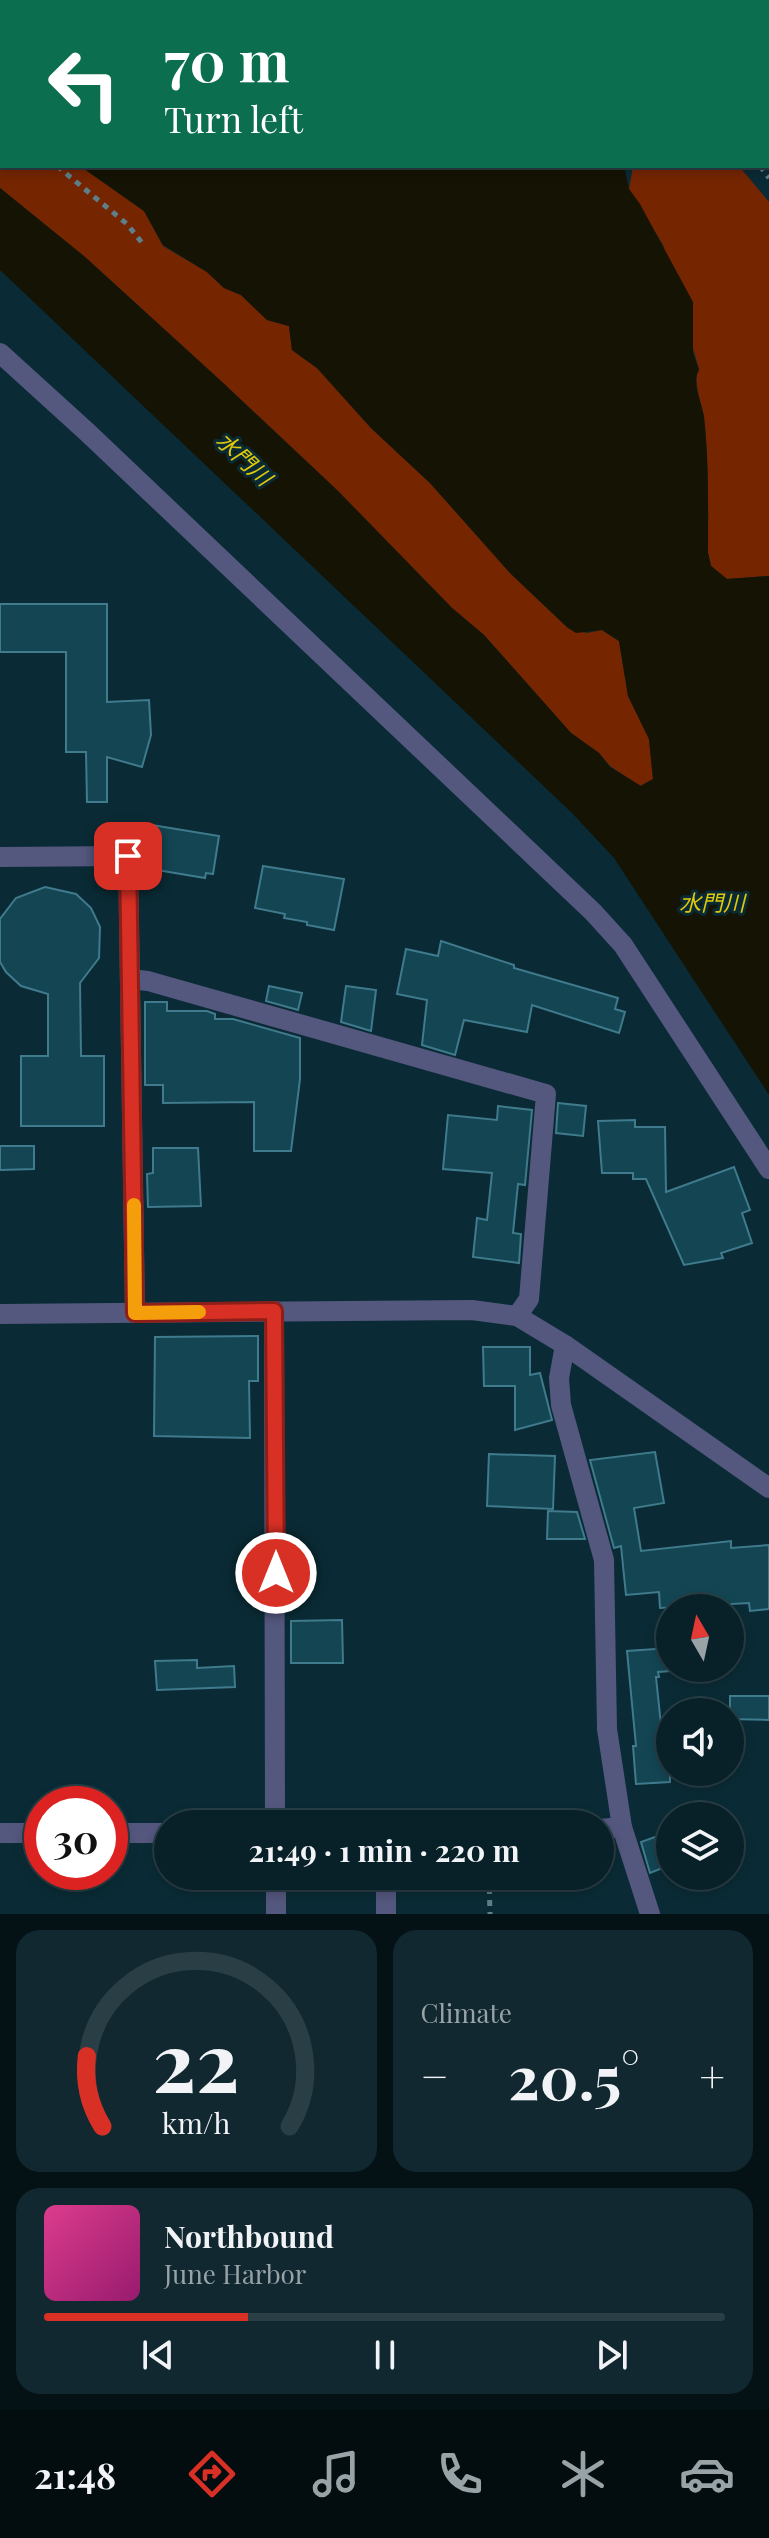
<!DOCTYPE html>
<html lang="en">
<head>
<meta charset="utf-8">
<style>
  :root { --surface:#082028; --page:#112830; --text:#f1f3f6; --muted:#98a3a8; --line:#293e45; --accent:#d93025 }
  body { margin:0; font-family:"Playfair Display","Noto Sans JP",serif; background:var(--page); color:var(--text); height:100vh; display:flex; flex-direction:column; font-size:30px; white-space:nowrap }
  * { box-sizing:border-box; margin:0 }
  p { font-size:26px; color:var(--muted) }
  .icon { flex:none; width:44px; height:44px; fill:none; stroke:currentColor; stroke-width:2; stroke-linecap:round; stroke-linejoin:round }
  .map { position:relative; height:1914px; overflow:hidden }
  .panel { display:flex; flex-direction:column; gap:16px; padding:16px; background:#041216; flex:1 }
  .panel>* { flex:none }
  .hud { position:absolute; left:0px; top:0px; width:770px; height:168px; box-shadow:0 4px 12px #0003,0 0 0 2px var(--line); background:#0b6e4f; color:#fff; overflow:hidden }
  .needle { width:52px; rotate:351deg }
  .controls { position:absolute; left:656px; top:1594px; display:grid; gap:16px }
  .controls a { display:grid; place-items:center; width:88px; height:88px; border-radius:50%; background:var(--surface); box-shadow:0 4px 12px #0003,0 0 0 2px var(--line); font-size:40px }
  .speed { position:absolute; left:24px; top:1786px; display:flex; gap:16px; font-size:40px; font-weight:700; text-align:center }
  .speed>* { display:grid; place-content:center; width:104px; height:104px; border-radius:50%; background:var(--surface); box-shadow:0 4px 12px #0003,0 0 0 2px var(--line); line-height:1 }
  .speed .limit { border:12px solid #d22; background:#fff; color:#111 }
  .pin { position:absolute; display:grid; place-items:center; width:68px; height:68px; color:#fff; margin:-34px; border-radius:16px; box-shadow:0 4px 12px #0006 }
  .me { position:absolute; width:88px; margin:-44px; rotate:0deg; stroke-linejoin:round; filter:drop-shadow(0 0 6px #0008) }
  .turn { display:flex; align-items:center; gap:28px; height:168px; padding:0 32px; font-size:36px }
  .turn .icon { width:104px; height:104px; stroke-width:2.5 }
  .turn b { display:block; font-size:56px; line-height:68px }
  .big { font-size:60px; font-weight:700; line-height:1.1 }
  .panel .widget { flex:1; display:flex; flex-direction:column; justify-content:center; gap:12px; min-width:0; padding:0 28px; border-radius:24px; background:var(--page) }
  .panel .dial { align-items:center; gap:0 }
  .dial svg { height:208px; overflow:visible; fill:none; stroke:var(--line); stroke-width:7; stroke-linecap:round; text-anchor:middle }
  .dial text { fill:var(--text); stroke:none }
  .song { display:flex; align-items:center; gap:24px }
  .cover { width:96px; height:96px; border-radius:12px; background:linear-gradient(135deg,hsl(330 70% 55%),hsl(320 70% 35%)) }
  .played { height:8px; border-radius:4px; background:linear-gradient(90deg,var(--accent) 30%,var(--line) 30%) }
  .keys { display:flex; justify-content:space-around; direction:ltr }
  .heat { display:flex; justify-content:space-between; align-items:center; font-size:44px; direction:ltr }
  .panel .tiles { flex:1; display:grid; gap:16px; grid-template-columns:1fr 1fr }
  .widget:last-child { grid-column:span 2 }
  .trip { position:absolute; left:154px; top:1810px; width:460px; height:80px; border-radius:40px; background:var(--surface); box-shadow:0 4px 12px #0003,0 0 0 2px var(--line); font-weight:700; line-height:80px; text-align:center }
  .tab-bar { display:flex; height:128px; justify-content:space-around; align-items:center; background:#030d10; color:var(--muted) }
  .tab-bar .icon { width:56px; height:56px }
  .tab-bar .on { color:var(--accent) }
  .tab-bar b { font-size:36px; color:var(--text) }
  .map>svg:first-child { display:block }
</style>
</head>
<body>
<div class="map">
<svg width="769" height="1914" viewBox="0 0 769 1914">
  <rect width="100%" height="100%" fill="#0a2b35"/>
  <!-- green -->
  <g fill="#752500">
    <path d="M 0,107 L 2,166 L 80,166 L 144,211 L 163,246 L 207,272 L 224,288 L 241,295 L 267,320 L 289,326 L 292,350 L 317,368 L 371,428 L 430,483 L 511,574 L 568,628 L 587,633 L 602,630 L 619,641 L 628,696 L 649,739 L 653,779 L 640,786 L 610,766 L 599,753 L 571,733 L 484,635 L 452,608 L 338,491 L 221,381 L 85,257 L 0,188 Z"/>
    <path d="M 633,166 L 739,166 L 769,202 L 769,576 L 727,579 L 711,566 L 708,553 C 708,507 709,463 704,417 C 702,403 692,382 699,369 L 663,245 L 629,189 Z"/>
  </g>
  <!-- water -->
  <g fill="#151304">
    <path d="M 0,0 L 552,0 L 553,2 L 2,2 L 2,108 Z"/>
    <path d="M 80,166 L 624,166 L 629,189 L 640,204 L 693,302 L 693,353 L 699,370 C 691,382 702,403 704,417 C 709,463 708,507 708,553 L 711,566 L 727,579 L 769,576 L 769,1095 L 614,858 L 572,813 L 0,270 L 0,188 L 85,257 L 221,381 L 338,491 L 452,608 L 484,635 L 571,733 L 599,753 L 610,767 L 641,786 L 653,779 L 649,739 L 628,696 L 619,641 L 602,630 L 576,633 L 568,628 L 511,574 L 430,483 L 371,428 L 317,368 L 292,350 L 289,326 L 267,320 L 241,295 L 224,288 L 207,272 L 163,245 L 144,211 Z"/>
  </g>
  <!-- building -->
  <g fill="#134553" stroke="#3f7a8d" stroke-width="2">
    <path d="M 0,604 L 107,604 L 107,702 L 149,700 L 151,735 L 142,767 L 107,757 L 107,802 L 87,802 L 86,752 L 66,752 L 66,652 L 0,652 Z"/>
    <path d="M 152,825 L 219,836 L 213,874 L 206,873 L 205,878 L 145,868 Z"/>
    <path d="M 263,866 L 344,879 L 334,930 L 307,925 L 307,922 L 284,918 L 285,914 L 255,908 Z"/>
    <path d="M 45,887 L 76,894 L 91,908 L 100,927 L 99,958 L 80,983 L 81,1056 L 104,1056 L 104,1126 L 21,1126 L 21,1056 L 48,1056 L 48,994 L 21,986 L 6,972 L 0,962 L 0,919 L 16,898 Z"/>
    <path d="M 441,941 L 514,965 L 514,968 L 618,998 L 615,1009 L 625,1012 L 619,1033 L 532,1005 L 527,1032 L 464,1020 L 455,1055 L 422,1045 L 427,1000 L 397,994 L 406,949 L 438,956 Z"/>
    <path d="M 269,986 L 302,993 L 298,1010 L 266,1001 Z"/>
    <path d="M 346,986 L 376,990 L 371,1031 L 341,1022 Z"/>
    <path d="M 145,1002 L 167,1002 L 167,1011 L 207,1011 L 215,1014 L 215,1019 L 233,1019 L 300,1038 L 300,1079 L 291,1151 L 254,1151 L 254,1102 L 163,1103 L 163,1085 L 145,1085 Z"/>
    <path d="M 558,1103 L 586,1106 L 583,1136 L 556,1133 Z"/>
    <path d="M 498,1106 L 532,1110 L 525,1185 L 518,1184 L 513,1233 L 521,1234 L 519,1263 L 473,1257 L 477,1218 L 487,1220 L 492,1173 L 443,1169 L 448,1115 L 497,1120 Z"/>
    <path d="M 635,1120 L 635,1127 L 665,1127 L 666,1192 L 734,1167 L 750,1210 L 742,1213 L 752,1243 L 721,1253 L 723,1258 L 684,1265 L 646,1179 L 633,1179 L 633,1173 L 602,1173 L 598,1121 Z"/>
    <path d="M 0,1146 L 34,1146 L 34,1169 L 0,1170 Z"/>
    <path d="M 153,1148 L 198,1148 L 201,1206 L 148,1207 L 147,1174 L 153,1173 Z"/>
    <path d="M 258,1336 L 258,1381 L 249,1381 L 250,1438 L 154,1436 L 155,1337 Z"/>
    <path d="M 483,1347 L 530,1347 L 530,1375 L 540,1373 L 552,1420 L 515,1430 L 515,1386 L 484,1386 Z"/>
    <path d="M 655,1452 L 664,1503 L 634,1508 L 641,1551 L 731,1541 L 731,1548 L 769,1545 L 769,1609 L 750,1611 L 749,1603 L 660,1608 L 659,1592 L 626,1595 L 621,1546 L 614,1548 L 590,1460 Z"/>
    <path d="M 489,1454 L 555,1456 L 553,1509 L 487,1506 Z"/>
    <path d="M 548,1511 L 577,1512 L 585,1539 L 547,1539 Z"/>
    <path d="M 342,1620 L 343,1663 L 291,1663 L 291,1621 Z"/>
    <path d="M 670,1648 L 670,1671 L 658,1672 L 659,1677 L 656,1677 L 663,1744 L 670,1743 L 670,1782 L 636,1784 L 633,1746 L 636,1746 L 627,1651 Z"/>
    <path d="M 197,1660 L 197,1668 L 234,1666 L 235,1687 L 157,1690 L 155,1661 Z"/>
    <path d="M 730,1696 L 769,1696 L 769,1720 L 730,1719 Z"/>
    <path d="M 663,1834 L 670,1852 L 670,1865 L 650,1873 L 641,1842 Z"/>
  </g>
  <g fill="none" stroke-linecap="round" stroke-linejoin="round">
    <!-- path -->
    <g stroke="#5e7e88" stroke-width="5" stroke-dasharray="6 6" stroke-linecap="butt">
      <path d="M 645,0 L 646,2"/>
      <path d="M 761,0 L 762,2"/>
      <path d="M 768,10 L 769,12"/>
      <path d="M 0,122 L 2,123"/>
      <path d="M 57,166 L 127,224 L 143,244"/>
      <path d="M 760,166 L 769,178"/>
      <path d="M 489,1876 L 490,1914"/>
    </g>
    <!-- minor -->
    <g stroke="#54577e" stroke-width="20">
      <path d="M 0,353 L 87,432 L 593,912 L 623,945 L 769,1169"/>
      <path d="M 0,857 L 128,856 L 135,1313"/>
      <path d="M 130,979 L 148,981 L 546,1094 L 529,1299 L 517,1316"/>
      <path d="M 274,1311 L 275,1824"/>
      <path d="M 0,1314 L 472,1310 L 517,1316 L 565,1345 L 769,1488"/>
      <path d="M 565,1345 L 559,1378 L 561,1405 L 604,1560 L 607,1729 L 622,1827 L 650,1914"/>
      <path d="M 600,1829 L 622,1827"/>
      <path d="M 0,1833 L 42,1833"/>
      <path d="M 110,1833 L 168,1833"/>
      <path d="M 276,1876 L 276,1914"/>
      <path d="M 386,1876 L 386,1914"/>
    </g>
  </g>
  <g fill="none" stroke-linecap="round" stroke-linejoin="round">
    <defs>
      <path id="route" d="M 128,856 L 135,1313 L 274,1311 L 276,1573"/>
    </defs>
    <!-- route casing -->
    <use href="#route" stroke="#8d1f18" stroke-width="20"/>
    <!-- route -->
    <use href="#route" stroke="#d93025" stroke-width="14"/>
    <!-- slow -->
    <path stroke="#f59e0b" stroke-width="14" d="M 134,1205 L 135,1313 L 199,1312"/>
  </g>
  <g text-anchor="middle" stroke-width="6" stroke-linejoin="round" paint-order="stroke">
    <!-- water labels -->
    <g font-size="22" font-style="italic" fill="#e1c90a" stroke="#0a2b35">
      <text transform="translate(244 459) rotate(43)" y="8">水門川</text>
      <text x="712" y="911">水門川</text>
    </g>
  </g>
</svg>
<div class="controls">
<a><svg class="needle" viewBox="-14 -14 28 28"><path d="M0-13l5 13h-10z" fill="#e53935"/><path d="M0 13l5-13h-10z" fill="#98a3a8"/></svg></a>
<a><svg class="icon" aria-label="sound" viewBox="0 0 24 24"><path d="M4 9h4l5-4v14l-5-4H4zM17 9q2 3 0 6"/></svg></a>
<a><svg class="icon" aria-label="layers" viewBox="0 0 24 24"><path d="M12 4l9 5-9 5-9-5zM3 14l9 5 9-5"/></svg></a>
</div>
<div class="speed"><div class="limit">30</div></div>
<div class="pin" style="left:128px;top:856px;background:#d93025"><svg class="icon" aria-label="arrive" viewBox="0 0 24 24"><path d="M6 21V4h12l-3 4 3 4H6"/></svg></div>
<svg class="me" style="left:276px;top:1573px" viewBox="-20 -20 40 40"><circle r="17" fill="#d93025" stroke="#fff" stroke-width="3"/><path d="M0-11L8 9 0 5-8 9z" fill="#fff"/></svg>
<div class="trip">21:49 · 1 min · 220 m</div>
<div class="hud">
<div class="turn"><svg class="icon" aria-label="left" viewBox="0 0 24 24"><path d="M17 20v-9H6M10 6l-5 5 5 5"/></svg><div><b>70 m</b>Turn left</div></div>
</div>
</div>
<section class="panel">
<div class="tiles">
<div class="widget dial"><svg viewBox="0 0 100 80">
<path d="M14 69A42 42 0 1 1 86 69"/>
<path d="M14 69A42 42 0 0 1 8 42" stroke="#d93025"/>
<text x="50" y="56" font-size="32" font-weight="700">22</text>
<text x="50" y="72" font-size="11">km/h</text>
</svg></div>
<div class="widget"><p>Climate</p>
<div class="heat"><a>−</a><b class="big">20.5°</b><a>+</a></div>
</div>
<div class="widget">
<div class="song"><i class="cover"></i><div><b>Northbound</b><p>June Harbor</p></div></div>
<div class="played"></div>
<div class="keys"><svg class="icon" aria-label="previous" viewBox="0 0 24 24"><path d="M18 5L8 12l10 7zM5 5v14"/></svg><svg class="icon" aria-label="pause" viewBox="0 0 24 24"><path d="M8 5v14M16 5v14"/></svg><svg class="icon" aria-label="next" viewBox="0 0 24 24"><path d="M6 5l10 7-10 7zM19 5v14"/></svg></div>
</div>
</div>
</section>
<nav class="tab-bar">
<b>21:48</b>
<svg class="icon on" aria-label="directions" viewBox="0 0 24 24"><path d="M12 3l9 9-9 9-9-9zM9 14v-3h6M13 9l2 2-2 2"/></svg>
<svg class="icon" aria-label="music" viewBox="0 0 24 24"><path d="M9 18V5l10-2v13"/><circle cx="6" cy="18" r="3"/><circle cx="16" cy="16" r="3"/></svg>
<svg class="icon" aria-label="phone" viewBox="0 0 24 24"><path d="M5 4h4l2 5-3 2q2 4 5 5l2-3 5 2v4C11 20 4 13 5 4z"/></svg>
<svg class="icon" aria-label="climate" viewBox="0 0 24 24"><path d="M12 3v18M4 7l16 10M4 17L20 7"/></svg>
<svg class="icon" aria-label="car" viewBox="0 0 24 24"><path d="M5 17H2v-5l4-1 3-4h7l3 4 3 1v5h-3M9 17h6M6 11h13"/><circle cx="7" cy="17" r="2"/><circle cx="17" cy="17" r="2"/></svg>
</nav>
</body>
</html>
